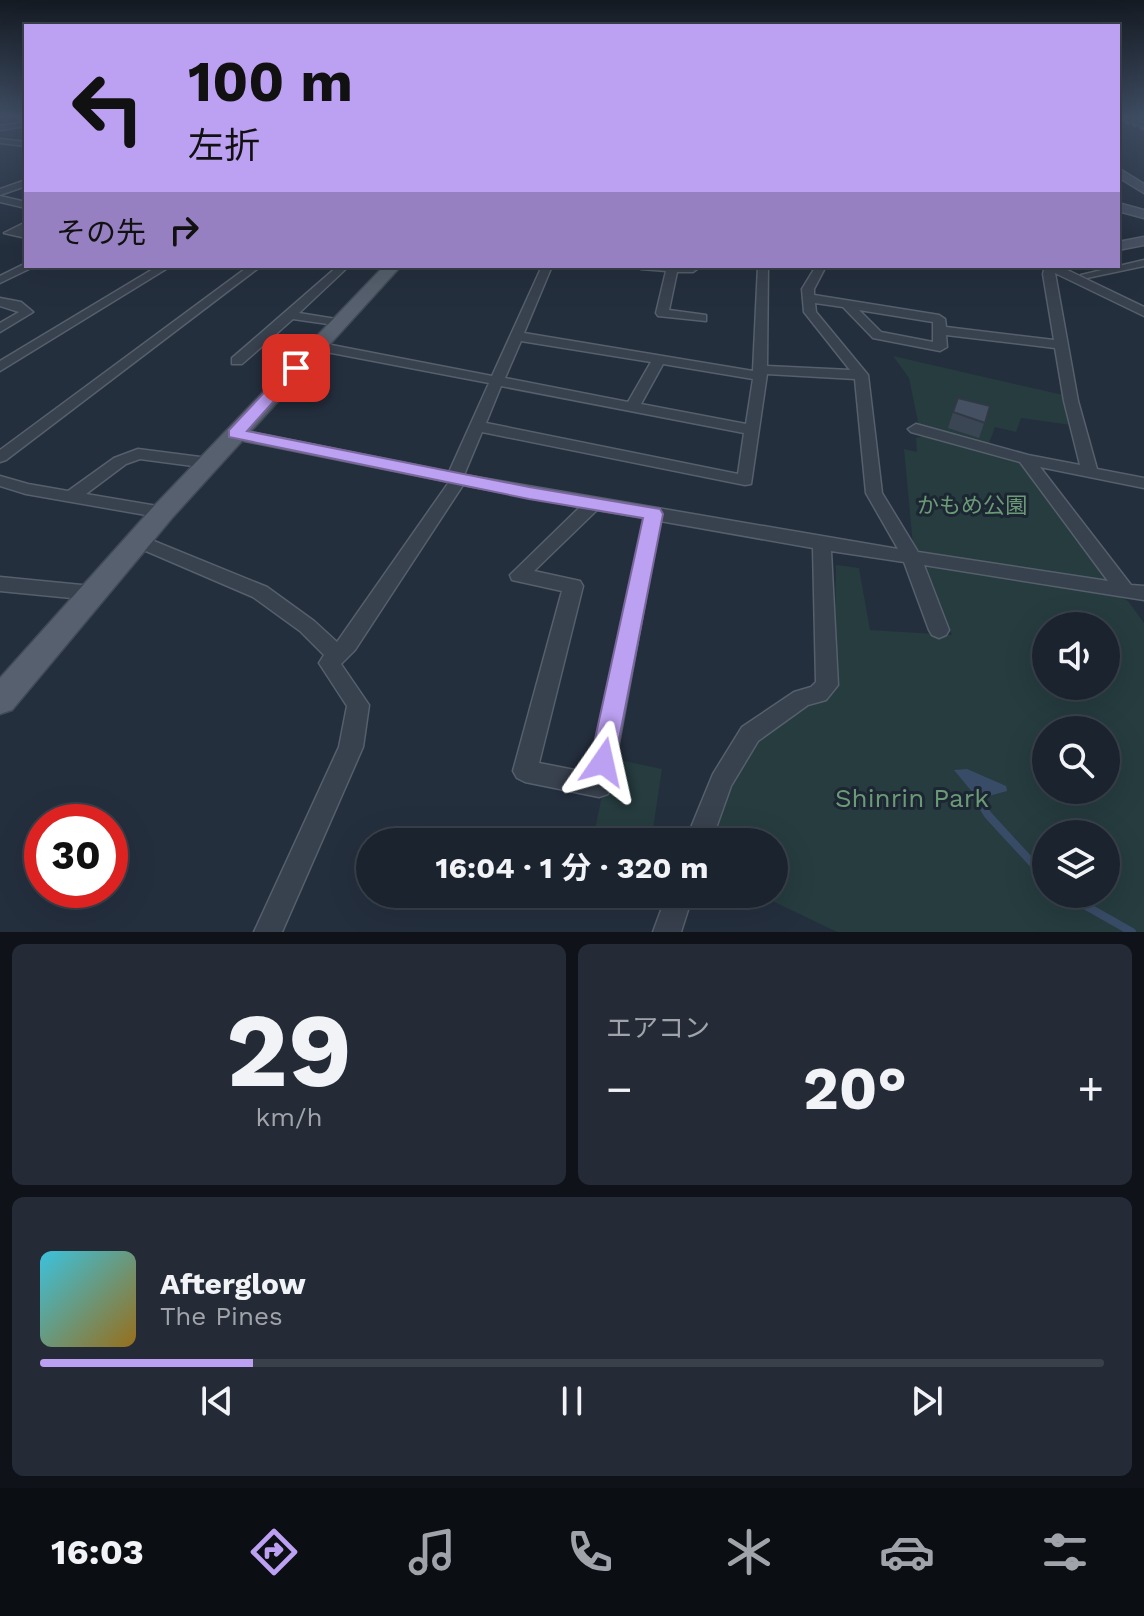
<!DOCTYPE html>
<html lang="ja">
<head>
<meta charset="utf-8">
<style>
  :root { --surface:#1b232e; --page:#242b36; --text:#f1f3f6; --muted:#a0a4aa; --line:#39404a; --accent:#bca0f2 }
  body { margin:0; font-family:"Work Sans","Noto Sans JP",sans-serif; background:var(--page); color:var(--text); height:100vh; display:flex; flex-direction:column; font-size:30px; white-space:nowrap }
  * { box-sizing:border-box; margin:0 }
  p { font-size:26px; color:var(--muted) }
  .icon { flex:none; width:44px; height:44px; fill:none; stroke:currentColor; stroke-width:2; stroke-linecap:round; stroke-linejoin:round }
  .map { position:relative; height:932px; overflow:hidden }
  .side { display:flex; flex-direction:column; gap:12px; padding:12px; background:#0f1319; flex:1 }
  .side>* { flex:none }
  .hud { position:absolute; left:24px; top:24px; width:1096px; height:244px; border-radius:0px; box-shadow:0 8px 32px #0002,0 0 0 2px var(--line); background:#bca0f2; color:#111; overflow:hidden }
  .tools { position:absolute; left:1032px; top:612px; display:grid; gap:16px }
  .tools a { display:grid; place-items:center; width:88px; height:88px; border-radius:50%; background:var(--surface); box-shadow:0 8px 32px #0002,0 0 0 2px var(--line); font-size:40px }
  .speed { position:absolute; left:24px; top:804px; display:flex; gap:16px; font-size:40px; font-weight:700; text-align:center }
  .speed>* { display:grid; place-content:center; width:104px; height:104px; border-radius:50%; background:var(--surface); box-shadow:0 8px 32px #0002,0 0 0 2px var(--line); line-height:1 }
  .speed .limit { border:12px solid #d22; background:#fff; color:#111 }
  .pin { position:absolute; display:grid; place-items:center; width:68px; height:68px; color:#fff; margin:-34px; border-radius:16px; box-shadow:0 4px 12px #0006 }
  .me { position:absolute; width:88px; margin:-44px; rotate:11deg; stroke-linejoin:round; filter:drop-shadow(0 0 6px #0008) }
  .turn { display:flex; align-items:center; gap:28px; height:168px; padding:0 32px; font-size:36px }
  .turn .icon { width:104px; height:104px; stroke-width:2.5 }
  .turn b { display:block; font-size:56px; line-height:68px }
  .then { display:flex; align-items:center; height:76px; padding:0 32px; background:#0003; gap:16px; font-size:30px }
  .big { font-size:60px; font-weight:700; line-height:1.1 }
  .side .tile { flex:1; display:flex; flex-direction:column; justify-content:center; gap:12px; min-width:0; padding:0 28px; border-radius:12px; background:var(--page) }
  .side .dial { align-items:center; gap:0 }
  .dial b { font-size:104px; line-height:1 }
  .song { display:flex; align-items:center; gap:24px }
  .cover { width:96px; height:96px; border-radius:12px; background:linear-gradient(135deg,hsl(190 70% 55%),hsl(40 70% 35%)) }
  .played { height:8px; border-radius:4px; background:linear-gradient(90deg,var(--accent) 20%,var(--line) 20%) }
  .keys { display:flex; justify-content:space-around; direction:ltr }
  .heat { display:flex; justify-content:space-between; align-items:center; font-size:44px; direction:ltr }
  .side .tiles { flex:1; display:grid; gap:12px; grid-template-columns:1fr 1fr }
  .tile:last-child { grid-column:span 2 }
  .trip { position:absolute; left:356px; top:828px; width:432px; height:80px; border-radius:40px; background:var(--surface); box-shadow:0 8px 32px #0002,0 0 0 2px var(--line); font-weight:700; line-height:80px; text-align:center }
  .menu { display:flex; height:128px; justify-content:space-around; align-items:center; background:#0b0e12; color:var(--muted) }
  .menu .icon { width:56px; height:56px }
  .menu .current { color:var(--accent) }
  .menu b { font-size:36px; color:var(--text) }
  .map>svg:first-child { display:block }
</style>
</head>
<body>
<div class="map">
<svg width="1144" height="932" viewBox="0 0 1144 932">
  <rect width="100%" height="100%" fill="#242f3e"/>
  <!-- green -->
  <g fill="#263c3f" fill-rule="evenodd">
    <path d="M 893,356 L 1063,395 L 1071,425 L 1021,418 L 1016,432 L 995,427 L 988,446 L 919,427 L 909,378 Z"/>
    <path d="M 930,435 L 1020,460 L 1107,579 L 1106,584 L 922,554 L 913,545 L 904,449 L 917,452 L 916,438 Z"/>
    <path d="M 925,563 L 1118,596 L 1128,601 L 1144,623 L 1144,932 L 837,932 L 758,894 L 774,894 L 774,842 L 710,842 L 726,790 L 757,736 L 834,686 L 836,565 L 859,568 L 870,630 L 952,635 ZM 1046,626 L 1106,626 L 1106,686 L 1046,686 ZM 1046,730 L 1106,730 L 1106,790 L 1046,790 ZM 1046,834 L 1106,834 L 1106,894 L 1046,894 Z"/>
    <path d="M 610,758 L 662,769 L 651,842 L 595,829 Z"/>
  </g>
  <!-- water -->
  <path fill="#394c67" d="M 967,769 L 1006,786 L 1007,791 L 978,799 L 954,770 Z"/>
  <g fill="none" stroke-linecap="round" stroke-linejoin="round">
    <!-- stream -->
    <g stroke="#394c67" stroke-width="8">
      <path d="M 978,799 L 988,815 L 1046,878"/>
      <path d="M 1065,894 L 1132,932"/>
    </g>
    <defs>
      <g id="street">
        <path d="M 1129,117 L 1144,123 L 1144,127 L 1118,118 Z"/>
        <path d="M 26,122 L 26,126 L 0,130 L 0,126 Z"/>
        <path d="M 0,139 L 26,142 L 26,146 L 0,143 Z"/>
        <path d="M 26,180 L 26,186 L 0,195 L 0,189 Z"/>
        <path d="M 0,196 L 26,202 L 26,208 L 0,202 Z"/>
        <path d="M 26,222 L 26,229 L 21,231 L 26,232 L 26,238 L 4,233 Z"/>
        <path d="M 1144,260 L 1144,266 L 1087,278 L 1081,275 Z"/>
        <path d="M 26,263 L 26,266 L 32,266 L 31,268 L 0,283 L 0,276 Z"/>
        <path d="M 158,266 L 171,266 L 0,371 L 0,361 Z"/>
        <path d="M 249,266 L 261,266 L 6,460 L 0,462 L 0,450 Z"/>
        <path d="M 338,266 L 349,266 L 299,313 L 342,320 L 342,326 L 293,319 L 242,364 L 232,364 L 232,358 Z"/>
        <path d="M 542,266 L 552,266 L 524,333 L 753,371 L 758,266 L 768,266 L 767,366 L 850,370 L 804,312 L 802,289 L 816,266 L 826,266 L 814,289 L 814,295 L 939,315 L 945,319 L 946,327 L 1054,340 L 1043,274 L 1045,266 L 1059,266 L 1144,307 L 1144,316 L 1055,273 L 1078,401 L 1097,469 L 1144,478 L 1144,488 L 1040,467 L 1131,585 L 1144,586 L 1144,600 L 924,565 L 949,630 L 946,635 L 939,638 L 932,635 L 929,630 L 904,562 L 831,551 L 838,685 L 826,700 L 808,705 L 758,741 L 731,786 L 711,842 L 685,842 L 713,774 L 742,727 L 794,692 L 811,687 L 816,682 L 813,548 L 660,521 L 611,786 L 608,794 L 599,797 L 525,782 L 517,778 L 513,771 L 562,591 L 512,580 L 510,575 L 580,507 L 463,485 L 355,650 L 341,664 L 369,705 L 363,747 L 282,932 L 254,932 L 339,747 L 347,706 L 319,663 L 324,655 L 300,631 L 253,597 L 132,545 L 129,541 L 132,537 L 144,537 L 267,587 L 314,621 L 337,642 L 449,482 L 235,439 L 227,434 L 235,429 L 449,472 L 489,383 L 316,350 L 310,346 L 316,342 L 492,376 ZM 815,303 L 843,307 L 873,338 L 940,351 L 947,347 L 946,335 L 1055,348 L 1064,401 L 1080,465 L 1028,455 L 916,424 L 908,429 L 911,432 L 1020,462 L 1108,581 L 918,552 L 882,493 L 868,375 L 816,312 ZM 859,310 L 933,322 L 933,342 L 881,332 ZM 521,341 L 651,362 L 628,402 L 505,378 ZM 663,364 L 753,379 L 746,424 L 641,404 ZM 767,374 L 855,379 L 866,493 L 898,549 L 464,475 L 482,432 L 745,485 L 751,484 ZM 501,386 L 744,433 L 738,474 L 486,423 ZM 597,510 L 644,518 L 590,773 L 539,763 L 583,586 L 580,581 L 534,571 Z"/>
        <path d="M 636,266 L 701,266 L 693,272 L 677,272 L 669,310 L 706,315 L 706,321 L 658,316 L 656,313 L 666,271 L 641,269 Z"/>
        <path d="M 0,298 L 21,302 L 33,312 L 0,332 L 0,323 L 19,312 L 0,306 Z"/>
        <path d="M 138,449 L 208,458 L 216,463 L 208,468 L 140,459 L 126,464 L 86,494 L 169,508 L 172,512 L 169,516 L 163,518 L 26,494 L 0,486 L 0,476 L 28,484 L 68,491 L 114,458 Z"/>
        <path d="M 0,577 L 92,586 L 99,588 L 102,593 L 99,598 L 92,600 L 0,591 Z"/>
        <path d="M 667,894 L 693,894 L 681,932 L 653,932 Z"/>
      </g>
      <g id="secondary">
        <path d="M 1118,168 L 1144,184 L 1144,193 L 1118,177 Z"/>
        <path d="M 1118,203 L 1144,210 L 1144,218 L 1118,211 Z"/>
        <path d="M 1144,237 L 1144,245 L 1118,250 L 1118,242 Z"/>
      </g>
      <path id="primary" d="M 384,266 L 401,266 L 172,518 L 12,710 L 0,714 L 0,678 L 154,506 Z"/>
    </defs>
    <!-- street casing -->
    <use href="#street" stroke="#565f6c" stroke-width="3"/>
    <!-- secondary casing -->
    <use href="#secondary" stroke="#565f6c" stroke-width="3"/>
    <!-- primary casing -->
    <use href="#primary" stroke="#414a57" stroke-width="3"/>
    <!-- street -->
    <use href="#street" fill="#38414e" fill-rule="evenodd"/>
    <!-- secondary -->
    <use href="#secondary" fill="#465061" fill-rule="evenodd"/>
    <!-- primary -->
    <use href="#primary" fill="#56606e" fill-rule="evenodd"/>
    <!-- rail -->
    <path stroke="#5a6575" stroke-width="3" stroke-dasharray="4 4" stroke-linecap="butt" d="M 1118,119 L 1144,129"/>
  </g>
  <!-- wall -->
  <path fill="#3b4654" d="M 990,406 L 979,438 L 948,428 L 953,412 Z"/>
  <!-- building -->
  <path fill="#455162" stroke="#303945" stroke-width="2" d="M 958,398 L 990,406 L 985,423 L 953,412 Z"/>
  <!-- sky -->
  <linearGradient id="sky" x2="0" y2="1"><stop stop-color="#141a22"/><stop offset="0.47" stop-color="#3f4d63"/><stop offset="1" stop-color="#3f4d63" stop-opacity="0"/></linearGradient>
  <rect width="1144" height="248" fill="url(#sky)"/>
  <!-- route -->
  <path fill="#bca0f2" stroke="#7a689d" stroke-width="2" d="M 296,363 L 303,368 L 301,371 L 247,431 L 529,487 L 660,509 L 663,514 L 613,770 L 603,774 L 594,770 L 590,762 L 643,518 L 529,499 L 229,437 L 229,430 L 290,365 Z"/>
  <g text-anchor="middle" stroke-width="6" stroke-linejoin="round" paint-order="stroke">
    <!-- park labels -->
    <g font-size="22" fill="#6b9a76" stroke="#1d2633">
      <text x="972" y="513">かもめ公園</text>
    </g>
    <!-- near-park labels -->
    <g font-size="26" fill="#6b9a76" stroke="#1d2633">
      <text x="912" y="807">Shinrin Park</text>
    </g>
  </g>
</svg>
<div class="tools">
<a><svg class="icon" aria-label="sound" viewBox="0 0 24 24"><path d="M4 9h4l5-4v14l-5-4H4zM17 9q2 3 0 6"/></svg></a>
<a><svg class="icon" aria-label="search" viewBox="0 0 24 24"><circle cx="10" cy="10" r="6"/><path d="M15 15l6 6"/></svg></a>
<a><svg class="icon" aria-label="layers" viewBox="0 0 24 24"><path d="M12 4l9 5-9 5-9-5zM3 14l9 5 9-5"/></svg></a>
</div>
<div class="speed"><div class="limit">30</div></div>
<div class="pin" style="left:296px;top:368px;background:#d93025"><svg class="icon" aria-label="arrive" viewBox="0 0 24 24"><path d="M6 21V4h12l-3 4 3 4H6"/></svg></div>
<svg class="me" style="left:603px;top:762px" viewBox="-20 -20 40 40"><path d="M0-17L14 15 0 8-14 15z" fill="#bca0f2" stroke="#fff" stroke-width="4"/></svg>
<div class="trip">16:04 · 1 分 · 320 m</div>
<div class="hud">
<div class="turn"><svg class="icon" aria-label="left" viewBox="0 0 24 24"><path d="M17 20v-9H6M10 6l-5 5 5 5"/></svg><div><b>100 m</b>左折</div></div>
<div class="then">その先<svg class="icon" aria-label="right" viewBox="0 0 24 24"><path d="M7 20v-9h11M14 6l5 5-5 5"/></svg></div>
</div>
</div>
<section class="side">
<div class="tiles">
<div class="tile dial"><b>29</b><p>km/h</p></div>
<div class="tile"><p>エアコン</p>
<div class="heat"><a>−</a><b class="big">20°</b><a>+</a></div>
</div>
<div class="tile">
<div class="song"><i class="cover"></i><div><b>Afterglow</b><p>The Pines</p></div></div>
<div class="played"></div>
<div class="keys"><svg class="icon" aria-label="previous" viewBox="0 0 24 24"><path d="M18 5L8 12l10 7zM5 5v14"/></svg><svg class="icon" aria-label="pause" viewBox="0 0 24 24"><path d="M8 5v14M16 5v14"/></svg><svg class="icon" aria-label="next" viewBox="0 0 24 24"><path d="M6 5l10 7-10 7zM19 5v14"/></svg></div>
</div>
</div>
</section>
<nav class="menu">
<b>16:03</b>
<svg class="icon current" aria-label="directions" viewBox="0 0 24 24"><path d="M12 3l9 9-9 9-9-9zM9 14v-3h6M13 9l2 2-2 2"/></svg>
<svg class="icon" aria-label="music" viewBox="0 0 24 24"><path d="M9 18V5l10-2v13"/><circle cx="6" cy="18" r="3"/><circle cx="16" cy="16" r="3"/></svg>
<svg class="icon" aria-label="phone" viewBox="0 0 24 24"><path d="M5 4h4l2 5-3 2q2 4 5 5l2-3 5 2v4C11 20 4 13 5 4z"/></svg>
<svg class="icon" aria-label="climate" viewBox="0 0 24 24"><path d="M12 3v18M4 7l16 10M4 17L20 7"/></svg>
<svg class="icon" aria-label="car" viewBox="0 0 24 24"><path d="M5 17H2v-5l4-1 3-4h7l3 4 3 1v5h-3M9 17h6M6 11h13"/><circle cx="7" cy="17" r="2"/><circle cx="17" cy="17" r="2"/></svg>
<svg class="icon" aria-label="filters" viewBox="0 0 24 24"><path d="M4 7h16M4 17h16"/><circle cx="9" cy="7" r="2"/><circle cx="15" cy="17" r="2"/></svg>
</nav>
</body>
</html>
